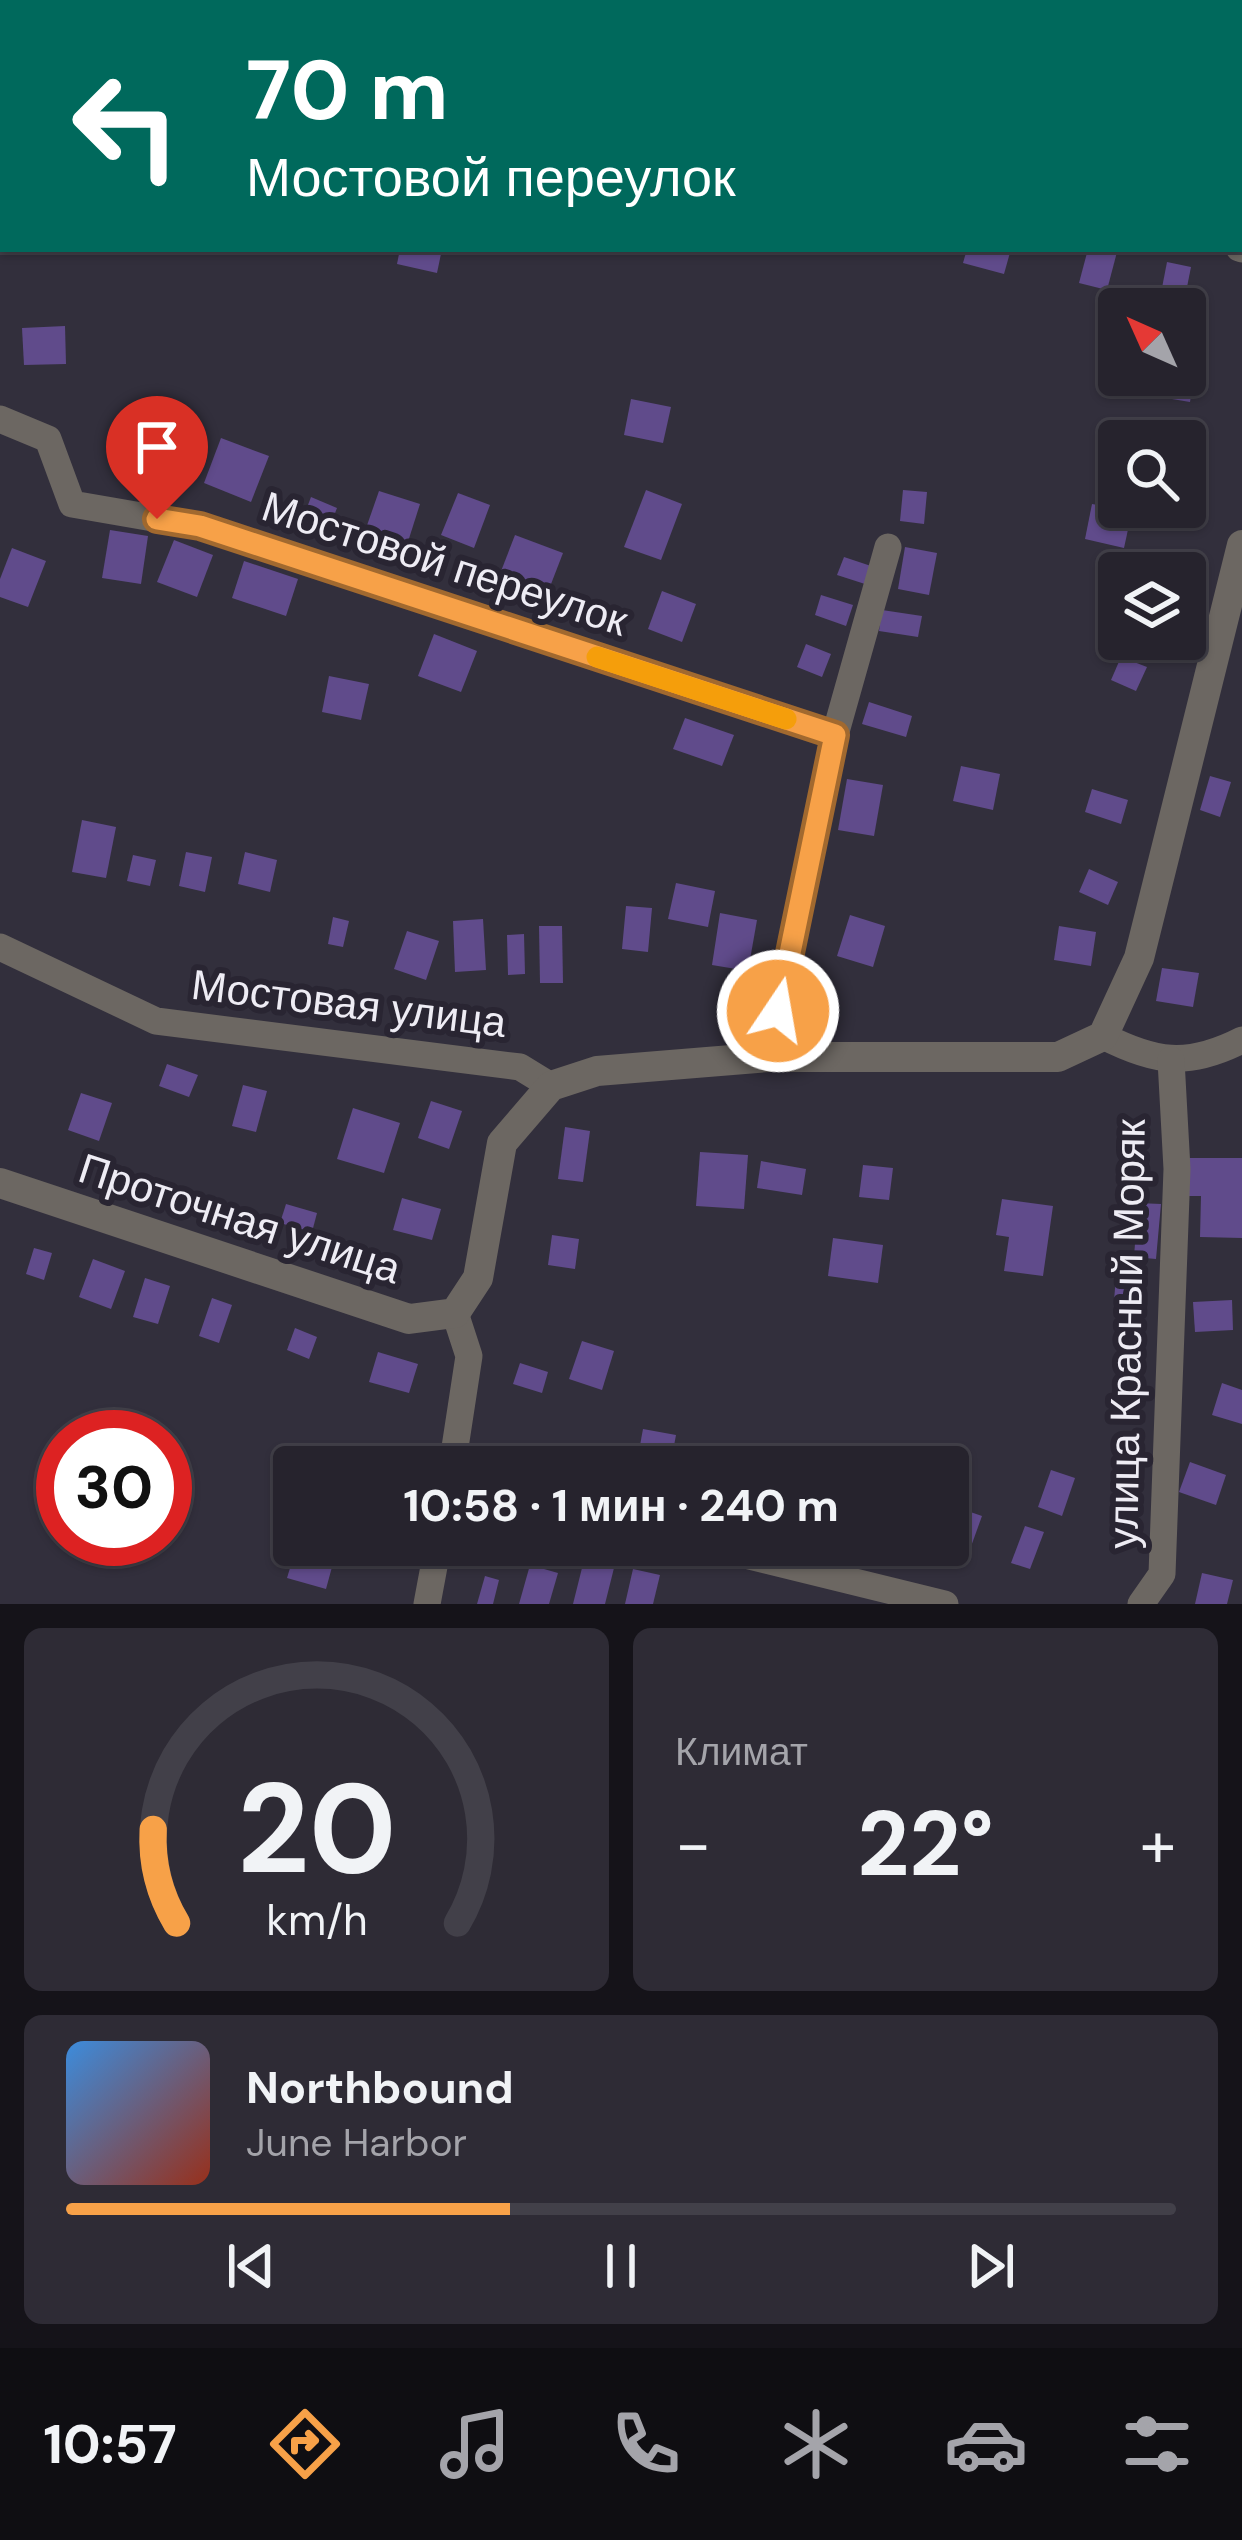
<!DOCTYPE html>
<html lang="ru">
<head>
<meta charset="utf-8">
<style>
  :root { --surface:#26232d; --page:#2e2b35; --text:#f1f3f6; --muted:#a4a4aa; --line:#424049; --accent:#f7a148 }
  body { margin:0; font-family:"DM Sans",sans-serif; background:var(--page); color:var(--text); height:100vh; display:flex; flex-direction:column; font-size:45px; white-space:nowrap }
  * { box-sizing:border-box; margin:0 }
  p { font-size:39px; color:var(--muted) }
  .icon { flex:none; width:66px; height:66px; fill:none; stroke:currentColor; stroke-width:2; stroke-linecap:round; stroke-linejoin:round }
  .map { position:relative; height:1604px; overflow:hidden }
  .sheet { display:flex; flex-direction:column; gap:24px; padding:24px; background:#151319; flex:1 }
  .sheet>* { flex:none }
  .guide { position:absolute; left:0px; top:0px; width:1242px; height:252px; box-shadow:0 3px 9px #0004,0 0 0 3px var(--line); background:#00695c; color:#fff; overflow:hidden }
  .needle { width:78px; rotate:315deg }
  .controls { position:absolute; left:1098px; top:288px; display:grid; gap:24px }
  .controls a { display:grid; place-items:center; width:108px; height:108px; border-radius:12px; background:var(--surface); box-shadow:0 3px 9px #0004,0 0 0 3px var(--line); font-size:60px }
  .speed { position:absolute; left:36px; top:1410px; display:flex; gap:24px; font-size:60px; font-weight:700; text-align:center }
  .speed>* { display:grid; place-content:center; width:156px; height:156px; border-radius:50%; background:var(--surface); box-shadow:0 3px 9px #0004,0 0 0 3px var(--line); line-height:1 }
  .speed .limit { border:18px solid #d22; background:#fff; color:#111 }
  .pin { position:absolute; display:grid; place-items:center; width:102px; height:102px; color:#fff; margin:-123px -51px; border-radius:50% 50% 50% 0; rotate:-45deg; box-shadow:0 0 12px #0007 }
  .pin .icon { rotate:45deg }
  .me { position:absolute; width:132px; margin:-66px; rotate:12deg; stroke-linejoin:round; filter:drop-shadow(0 0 9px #0008) }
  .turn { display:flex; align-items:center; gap:42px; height:252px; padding:0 48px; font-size:54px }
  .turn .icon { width:156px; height:156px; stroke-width:2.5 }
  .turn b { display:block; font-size:84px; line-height:102px }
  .big { font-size:90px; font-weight:700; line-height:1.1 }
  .sheet .tile { flex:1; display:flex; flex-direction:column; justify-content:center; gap:18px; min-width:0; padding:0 42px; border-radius:18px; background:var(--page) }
  .sheet .dial { align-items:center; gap:0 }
  .dial svg { height:312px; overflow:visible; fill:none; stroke:var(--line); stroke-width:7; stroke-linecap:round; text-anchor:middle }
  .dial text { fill:var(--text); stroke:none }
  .song { display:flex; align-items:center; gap:36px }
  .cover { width:144px; height:144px; border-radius:18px; background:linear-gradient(135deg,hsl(210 70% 55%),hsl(10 70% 35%)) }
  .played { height:12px; border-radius:6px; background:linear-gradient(90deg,var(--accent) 40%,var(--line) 40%) }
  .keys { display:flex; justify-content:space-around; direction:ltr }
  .heat { display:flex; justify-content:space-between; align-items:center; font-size:66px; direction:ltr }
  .sheet .tiles { flex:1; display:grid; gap:24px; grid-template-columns:1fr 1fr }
  .tile:last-child { grid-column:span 2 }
  .trip { position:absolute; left:273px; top:1446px; width:696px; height:120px; border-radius:12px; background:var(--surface); box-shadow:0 3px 9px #0004,0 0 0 3px var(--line); font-weight:700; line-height:120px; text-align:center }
  .menu { display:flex; height:192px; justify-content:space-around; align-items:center; background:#0f0e12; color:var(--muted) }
  .menu .icon { width:84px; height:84px }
  .menu .selected { color:var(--accent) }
  .menu b { font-size:54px; color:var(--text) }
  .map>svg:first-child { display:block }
</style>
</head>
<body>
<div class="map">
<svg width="1242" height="1604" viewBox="0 0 1242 1604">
  <rect width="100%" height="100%" fill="#322f3c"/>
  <!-- building -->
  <g fill="#604b8b">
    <path d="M 400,249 L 442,249 L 437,273 L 397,264 Z"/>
    <path d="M 967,249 L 1011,249 L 1004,274 L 963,263 Z"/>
    <path d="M 1088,249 L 1117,252 L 1107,290 L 1079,283 Z"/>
    <path d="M 1167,262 L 1191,267 L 1185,297 L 1161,293 Z"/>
    <path d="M 65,326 L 66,364 L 24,365 L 22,328 Z"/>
    <path d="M 1185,357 L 1197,359 L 1190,402 L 1136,393 L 1139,375 L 1185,375 Z"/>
    <path d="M 631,399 L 671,407 L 663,443 L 624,435 Z"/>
    <path d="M 134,410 L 181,414 L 177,465 L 130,461 Z"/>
    <path d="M 221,438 L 269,456 L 251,502 L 204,483 Z"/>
    <path d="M 646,490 L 682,504 L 661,560 L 624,547 Z"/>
    <path d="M 903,490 L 927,492 L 924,524 L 900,521 Z"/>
    <path d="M 379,491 L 420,504 L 406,548 L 364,534 Z"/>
    <path d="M 458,493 L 490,505 L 474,548 L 441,535 Z"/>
    <path d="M 311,497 L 337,508 L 326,536 L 300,526 Z"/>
    <path d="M 1092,504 L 1132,511 L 1124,548 L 1085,539 Z"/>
    <path d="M 110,530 L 148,536 L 141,584 L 102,578 Z"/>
    <path d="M 515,535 L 563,553 L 546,597 L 498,579 Z"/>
    <path d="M 174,540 L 213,555 L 197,597 L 157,582 Z"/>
    <path d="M 905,547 L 937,553 L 929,595 L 898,589 Z"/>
    <path d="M 12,548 L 46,561 L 28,607 L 0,597 L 0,579 Z"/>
    <path d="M 844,557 L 871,566 L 865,584 L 837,575 Z"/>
    <path d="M 244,561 L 298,579 L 286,616 L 232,598 Z"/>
    <path d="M 662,591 L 696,604 L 682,642 L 648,629 Z"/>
    <path d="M 821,595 L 853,605 L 846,626 L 815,615 Z"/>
    <path d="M 882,610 L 922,616 L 918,637 L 879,631 Z"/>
    <path d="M 434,634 L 477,651 L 461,692 L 418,676 Z"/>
    <path d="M 1129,639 L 1173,639 L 1164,656 Z"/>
    <path d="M 806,644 L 831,654 L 822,677 L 797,667 Z"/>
    <path d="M 1121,657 L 1147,667 L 1136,691 L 1111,680 Z"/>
    <path d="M 329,676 L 369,684 L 361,720 L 322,712 Z"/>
    <path d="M 869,702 L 912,716 L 906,737 L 862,724 Z"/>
    <path d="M 685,718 L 734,735 L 722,766 L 673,749 Z"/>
    <path d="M 961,766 L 1000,774 L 993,810 L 953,801 Z"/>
    <path d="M 1210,776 L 1231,782 L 1220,817 L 1200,810 Z"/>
    <path d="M 847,779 L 883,785 L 874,836 L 838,830 Z"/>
    <path d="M 1092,789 L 1128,800 L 1121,824 L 1085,812 Z"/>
    <path d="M 82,820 L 116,827 L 106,878 L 72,872 Z"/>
    <path d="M 186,852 L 212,857 L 205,892 L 179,886 Z"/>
    <path d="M 245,852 L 277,860 L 270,892 L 238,884 Z"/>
    <path d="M 133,855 L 156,860 L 150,886 L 127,881 Z"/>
    <path d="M 1089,869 L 1118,882 L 1108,905 L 1079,892 Z"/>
    <path d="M 676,883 L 715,891 L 708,927 L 668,919 Z"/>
    <path d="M 626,906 L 652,908 L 648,952 L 622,949 Z"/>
    <path d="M 720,913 L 757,920 L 748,971 L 712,965 Z"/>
    <path d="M 850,915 L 885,926 L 873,967 L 837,956 Z"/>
    <path d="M 333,917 L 349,921 L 343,947 L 328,944 Z"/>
    <path d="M 483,919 L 486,970 L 455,972 L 453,921 Z"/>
    <path d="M 539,926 L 562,926 L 563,983 L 540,983 Z"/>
    <path d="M 1059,926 L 1096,932 L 1091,966 L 1054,960 Z"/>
    <path d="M 407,931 L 439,941 L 426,980 L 394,969 Z"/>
    <path d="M 524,934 L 525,974 L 508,975 L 507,935 Z"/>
    <path d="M 1162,968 L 1199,973 L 1193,1007 L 1156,1001 Z"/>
    <path d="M 167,1064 L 198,1075 L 189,1097 L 159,1086 Z"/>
    <path d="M 243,1085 L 267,1091 L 256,1132 L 232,1126 Z"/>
    <path d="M 81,1093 L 112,1103 L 99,1141 L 68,1130 Z"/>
    <path d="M 431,1101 L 462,1111 L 449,1149 L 418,1138 Z"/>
    <path d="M 353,1108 L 400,1123 L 384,1173 L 337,1159 Z"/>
    <path d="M 565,1127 L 590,1131 L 583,1182 L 558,1179 Z"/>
    <path d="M 700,1152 L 748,1155 L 744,1209 L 696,1206 Z"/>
    <path d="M 1187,1158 L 1242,1158 L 1242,1238 L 1200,1237 L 1201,1196 L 1186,1196 Z"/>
    <path d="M 761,1161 L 806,1169 L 802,1195 L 757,1188 Z"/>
    <path d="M 863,1165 L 893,1168 L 889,1200 L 859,1197 Z"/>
    <path d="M 402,1198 L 441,1209 L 432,1240 L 393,1230 Z"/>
    <path d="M 1002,1199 L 1053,1206 L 1043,1276 L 1004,1271 L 1009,1237 L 996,1235 Z"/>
    <path d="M 1138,1203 L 1161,1204 L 1156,1259 L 1134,1257 Z"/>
    <path d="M 286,1204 L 317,1213 L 312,1232 L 280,1223 Z"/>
    <path d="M 552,1235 L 579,1239 L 575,1269 L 548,1265 Z"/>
    <path d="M 833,1238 L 883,1245 L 878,1283 L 828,1276 Z"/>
    <path d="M 34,1248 L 52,1253 L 44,1280 L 26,1274 Z"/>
    <path d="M 93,1259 L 125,1271 L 111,1309 L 79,1297 Z"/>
    <path d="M 1116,1276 L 1141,1277 L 1139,1303 L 1114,1301 Z"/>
    <path d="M 145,1278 L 170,1286 L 158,1324 L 133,1317 Z"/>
    <path d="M 212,1298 L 232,1305 L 219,1343 L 199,1336 Z"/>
    <path d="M 1232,1300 L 1233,1330 L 1195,1332 L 1193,1302 Z"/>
    <path d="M 295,1328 L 317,1337 L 309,1359 L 287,1350 Z"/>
    <path d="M 582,1341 L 614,1351 L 602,1390 L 569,1379 Z"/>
    <path d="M 378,1352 L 418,1364 L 409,1393 L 369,1382 Z"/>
    <path d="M 520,1363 L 548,1372 L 542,1393 L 513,1384 Z"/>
    <path d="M 1222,1383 L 1242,1390 L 1242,1424 L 1212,1415 Z"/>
    <path d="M 643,1429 L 676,1435 L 670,1467 L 636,1467 Z"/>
    <path d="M 1190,1462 L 1226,1475 L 1216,1505 L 1179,1492 Z"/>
    <path d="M 1051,1470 L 1075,1478 L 1062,1516 L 1038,1507 Z"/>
    <path d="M 953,1506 L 982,1516 L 969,1552 L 948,1545 Z"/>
    <path d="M 1025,1526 L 1044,1532 L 1030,1569 L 1011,1563 Z"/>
    <path d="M 297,1545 L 338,1545 L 326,1589 L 287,1578 Z"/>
    <path d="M 585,1556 L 615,1564 L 605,1604 L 573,1604 Z"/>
    <path d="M 530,1565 L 558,1573 L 549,1604 L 519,1604 Z"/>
    <path d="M 633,1569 L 660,1575 L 653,1604 L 625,1604 Z"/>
    <path d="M 1202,1573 L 1233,1580 L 1227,1604 L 1195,1604 Z"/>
    <path d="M 485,1576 L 499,1580 L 493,1604 L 477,1604 Z"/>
  </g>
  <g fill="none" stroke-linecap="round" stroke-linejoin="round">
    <!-- minor -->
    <g stroke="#6c6762" stroke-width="27">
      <path d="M 221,0 L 246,3"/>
      <path d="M 1239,248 L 1242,249"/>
      <path d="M 0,419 L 48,439 L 72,504 L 199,526 L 835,735"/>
      <path d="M 0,947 L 156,1021 L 520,1067 L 551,1086"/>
      <path d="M 1103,1036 C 1154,1062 1187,1068 1242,1040"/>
      <path d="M 768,1057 L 835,735 L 888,547"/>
      <path d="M 452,1467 L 469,1356 L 455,1313"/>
      <path d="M 704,1545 L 945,1604"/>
      <path d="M 427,1604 L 438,1545"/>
      <path d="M 1141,1604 L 1162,1574 L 1177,1169 L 1171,1060"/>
    </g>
    <!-- tertiary -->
    <path stroke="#6c6762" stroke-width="30" d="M 0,1183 L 409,1319 L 455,1313 L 478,1278 L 502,1143 L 551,1086 L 597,1071 L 768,1057 L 1058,1057 L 1103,1036 L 1139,958 L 1242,545"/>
  </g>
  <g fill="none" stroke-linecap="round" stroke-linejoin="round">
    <defs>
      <path id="route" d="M 157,519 L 200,526 L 835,735 L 778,1011"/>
    </defs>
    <!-- route casing -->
    <use href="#route" stroke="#a1692f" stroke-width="30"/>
    <!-- route -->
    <use href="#route" stroke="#f7a148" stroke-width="21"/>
    <!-- slow -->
    <path stroke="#f59e0b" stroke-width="21" d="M 597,657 L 786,719"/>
  </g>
  <g text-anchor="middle" stroke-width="12" stroke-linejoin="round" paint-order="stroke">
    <!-- street labels -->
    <g font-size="42" fill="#eeecf4" stroke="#292532">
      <text transform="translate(445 563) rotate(18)" y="15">Мостовой переулок</text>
      <text transform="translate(349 1003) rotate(7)" y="15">Мостовая улица</text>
      <text transform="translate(240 1218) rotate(18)" y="15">Проточная улица</text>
      <text transform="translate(1126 1334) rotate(-89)" y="15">улица Красный Моряк</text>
    </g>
  </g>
</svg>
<div class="controls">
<a><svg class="needle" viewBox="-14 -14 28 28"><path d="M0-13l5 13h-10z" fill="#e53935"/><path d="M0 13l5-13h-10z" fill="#a4a4aa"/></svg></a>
<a><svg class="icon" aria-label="search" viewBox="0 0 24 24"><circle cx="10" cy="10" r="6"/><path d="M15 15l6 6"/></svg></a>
<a><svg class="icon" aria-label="layers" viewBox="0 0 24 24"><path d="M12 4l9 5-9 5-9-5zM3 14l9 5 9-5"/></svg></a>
</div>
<div class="speed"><div class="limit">30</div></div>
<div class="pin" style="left:157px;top:519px;background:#d93025"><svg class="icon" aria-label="arrive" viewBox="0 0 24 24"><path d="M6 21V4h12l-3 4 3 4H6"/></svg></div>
<svg class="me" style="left:778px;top:1011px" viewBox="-20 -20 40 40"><circle r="17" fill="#f7a148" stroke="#fff" stroke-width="3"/><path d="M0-11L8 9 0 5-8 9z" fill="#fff"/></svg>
<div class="trip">10:58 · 1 мин · 240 m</div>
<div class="guide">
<div class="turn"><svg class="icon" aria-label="left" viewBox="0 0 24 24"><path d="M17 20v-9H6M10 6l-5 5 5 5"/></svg><div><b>70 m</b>Мостовой переулок</div></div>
</div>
</div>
<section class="sheet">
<div class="tiles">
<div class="tile dial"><svg viewBox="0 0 100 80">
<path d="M14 69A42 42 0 1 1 86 69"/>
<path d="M14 69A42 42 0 0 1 8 45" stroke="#f7a148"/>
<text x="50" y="56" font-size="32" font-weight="700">20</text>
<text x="50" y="72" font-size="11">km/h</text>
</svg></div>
<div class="tile"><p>Климат</p>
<div class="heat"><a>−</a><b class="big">22°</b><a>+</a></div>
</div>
<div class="tile">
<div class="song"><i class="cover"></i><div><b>Northbound</b><p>June Harbor</p></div></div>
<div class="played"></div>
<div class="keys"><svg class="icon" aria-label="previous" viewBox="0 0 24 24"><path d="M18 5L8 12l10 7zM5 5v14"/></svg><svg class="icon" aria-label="pause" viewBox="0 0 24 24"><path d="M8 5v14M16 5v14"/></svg><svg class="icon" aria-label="next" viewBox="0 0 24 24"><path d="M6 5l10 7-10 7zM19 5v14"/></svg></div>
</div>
</div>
</section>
<nav class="menu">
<b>10:57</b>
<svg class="icon selected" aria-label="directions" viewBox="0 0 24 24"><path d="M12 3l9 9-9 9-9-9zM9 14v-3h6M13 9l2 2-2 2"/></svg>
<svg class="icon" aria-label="music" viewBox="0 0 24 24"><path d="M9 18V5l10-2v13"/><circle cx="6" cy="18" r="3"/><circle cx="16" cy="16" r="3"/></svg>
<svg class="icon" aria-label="phone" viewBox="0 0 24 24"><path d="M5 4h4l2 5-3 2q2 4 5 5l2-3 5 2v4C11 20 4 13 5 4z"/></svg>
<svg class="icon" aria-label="climate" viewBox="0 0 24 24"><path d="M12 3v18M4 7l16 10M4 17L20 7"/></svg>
<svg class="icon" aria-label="car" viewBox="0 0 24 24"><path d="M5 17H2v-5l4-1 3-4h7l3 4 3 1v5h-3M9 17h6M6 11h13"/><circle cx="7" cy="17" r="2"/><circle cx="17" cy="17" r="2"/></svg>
<svg class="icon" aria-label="filters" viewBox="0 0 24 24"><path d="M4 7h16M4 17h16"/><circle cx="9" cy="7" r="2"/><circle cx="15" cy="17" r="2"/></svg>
</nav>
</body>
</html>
